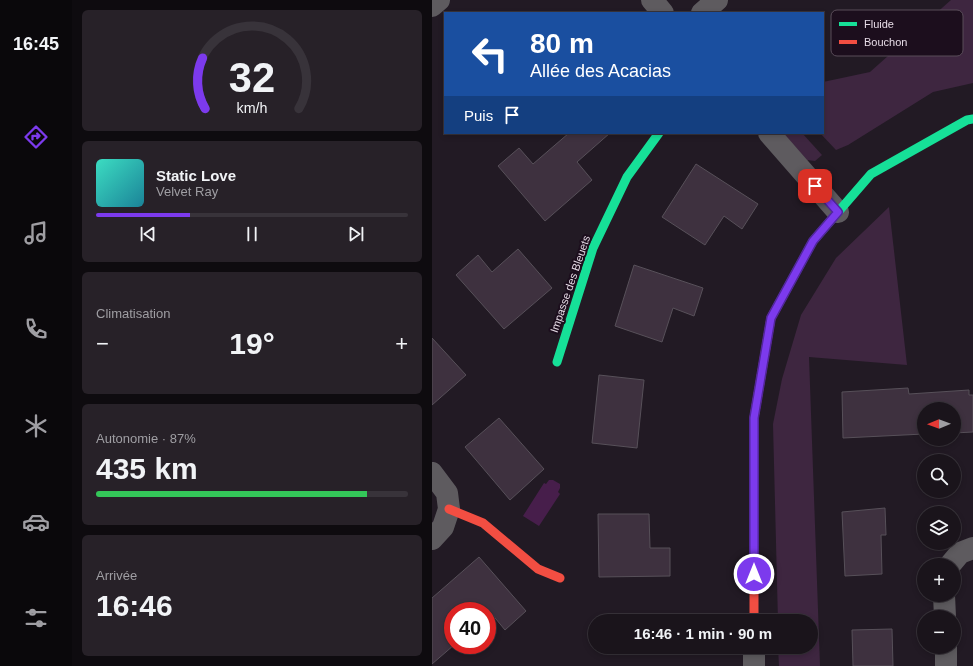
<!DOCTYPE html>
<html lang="fr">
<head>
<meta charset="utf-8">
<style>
  :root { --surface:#1a141b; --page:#272128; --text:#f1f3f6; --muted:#9f9ea3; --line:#38333a; --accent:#7c3aed }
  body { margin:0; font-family:Arial,sans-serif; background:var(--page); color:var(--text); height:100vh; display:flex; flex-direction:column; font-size:15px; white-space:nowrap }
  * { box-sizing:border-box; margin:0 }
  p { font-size:13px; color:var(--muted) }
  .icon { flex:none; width:22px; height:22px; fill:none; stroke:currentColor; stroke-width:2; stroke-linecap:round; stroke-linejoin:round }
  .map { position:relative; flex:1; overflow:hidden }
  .side { display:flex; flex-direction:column; gap:10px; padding:10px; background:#0e0b0f; width:360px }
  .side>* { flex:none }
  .banner { position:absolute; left:12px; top:12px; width:380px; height:122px; border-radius:0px; box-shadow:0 2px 6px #0003,0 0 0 1px var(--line); background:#1a4fa0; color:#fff; overflow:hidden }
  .needle { width:26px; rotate:269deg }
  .fabs { position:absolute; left:485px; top:402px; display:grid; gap:8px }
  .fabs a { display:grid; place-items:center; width:44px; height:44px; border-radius:50%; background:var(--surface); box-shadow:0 2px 6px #0003,0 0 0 1px var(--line); font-size:20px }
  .speed { position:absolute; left:12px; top:602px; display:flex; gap:8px; font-size:20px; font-weight:700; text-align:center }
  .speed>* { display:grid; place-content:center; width:52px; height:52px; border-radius:50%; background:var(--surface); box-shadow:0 2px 6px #0003,0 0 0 1px var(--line); line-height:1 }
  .speed .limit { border:6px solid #d22; background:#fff; color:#111 }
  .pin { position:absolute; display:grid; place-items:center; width:34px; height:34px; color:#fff; margin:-17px; border-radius:8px; box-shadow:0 2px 6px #0006 }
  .me { position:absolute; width:44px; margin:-22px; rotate:0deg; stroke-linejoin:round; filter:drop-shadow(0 0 3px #0008) }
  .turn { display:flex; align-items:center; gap:14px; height:84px; padding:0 20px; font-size:18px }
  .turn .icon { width:52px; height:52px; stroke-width:2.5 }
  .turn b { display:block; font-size:28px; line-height:34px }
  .then { display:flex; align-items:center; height:38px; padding:0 20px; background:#0003; gap:8px; font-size:15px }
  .big { font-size:30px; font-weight:800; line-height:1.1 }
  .side .tile { flex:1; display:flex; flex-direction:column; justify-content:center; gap:6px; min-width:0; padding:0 14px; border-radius:6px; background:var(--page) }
  .side .dial { align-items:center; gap:0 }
  .dial svg { height:104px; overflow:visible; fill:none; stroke:var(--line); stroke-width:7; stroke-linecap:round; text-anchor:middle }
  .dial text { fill:var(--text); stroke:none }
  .song { display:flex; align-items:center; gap:12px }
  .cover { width:48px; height:48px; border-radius:6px; background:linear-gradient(135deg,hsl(170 70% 55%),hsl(190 70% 35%)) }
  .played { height:4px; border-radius:2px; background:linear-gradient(90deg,var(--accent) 30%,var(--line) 30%) }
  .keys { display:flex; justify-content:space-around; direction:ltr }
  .heat { display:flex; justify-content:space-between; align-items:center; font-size:22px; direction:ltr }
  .charge { height:6px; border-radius:3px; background:linear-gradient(90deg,#34c759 87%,var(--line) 0) }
  .trip { position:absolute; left:156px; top:614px; width:230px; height:40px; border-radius:20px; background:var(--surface); box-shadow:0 2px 6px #0003,0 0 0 1px var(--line); font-weight:800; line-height:40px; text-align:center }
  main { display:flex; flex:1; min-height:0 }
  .menu { display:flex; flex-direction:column; width:72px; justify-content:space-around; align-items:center; background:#0a080b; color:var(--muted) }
  .menu .icon { width:28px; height:28px }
  .menu .active { color:var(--accent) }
  .menu b { font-size:18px; color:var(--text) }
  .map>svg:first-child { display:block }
</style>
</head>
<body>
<main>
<nav class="menu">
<b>16:45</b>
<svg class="icon active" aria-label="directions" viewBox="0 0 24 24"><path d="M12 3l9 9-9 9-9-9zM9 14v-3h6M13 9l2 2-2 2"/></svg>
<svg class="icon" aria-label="music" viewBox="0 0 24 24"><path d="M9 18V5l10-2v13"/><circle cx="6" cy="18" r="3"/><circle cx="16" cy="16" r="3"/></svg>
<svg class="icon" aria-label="phone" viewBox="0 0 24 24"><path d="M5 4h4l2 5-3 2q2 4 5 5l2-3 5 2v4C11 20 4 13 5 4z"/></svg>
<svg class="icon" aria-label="climate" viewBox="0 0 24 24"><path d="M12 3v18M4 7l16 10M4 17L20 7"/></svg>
<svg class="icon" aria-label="car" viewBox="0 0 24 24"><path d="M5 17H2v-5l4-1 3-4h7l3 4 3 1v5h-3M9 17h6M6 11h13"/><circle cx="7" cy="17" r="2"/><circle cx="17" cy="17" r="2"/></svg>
<svg class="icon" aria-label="filters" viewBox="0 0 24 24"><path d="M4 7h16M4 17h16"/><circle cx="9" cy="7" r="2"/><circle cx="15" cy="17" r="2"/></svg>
</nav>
<section class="side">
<div class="tile dial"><svg viewBox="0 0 100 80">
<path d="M14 69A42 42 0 1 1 86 69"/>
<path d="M14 69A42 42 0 0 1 12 30" stroke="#7c3aed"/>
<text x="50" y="56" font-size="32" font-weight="700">32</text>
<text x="50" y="72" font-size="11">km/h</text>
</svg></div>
<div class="tile">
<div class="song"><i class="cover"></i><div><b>Static Love</b><p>Velvet Ray</p></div></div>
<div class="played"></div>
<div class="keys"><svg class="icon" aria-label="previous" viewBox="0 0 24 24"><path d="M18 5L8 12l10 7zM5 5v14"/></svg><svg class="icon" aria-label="pause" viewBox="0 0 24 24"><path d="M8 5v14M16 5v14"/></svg><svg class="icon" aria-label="next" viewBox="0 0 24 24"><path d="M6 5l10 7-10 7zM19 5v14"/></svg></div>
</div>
<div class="tile"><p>Climatisation</p>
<div class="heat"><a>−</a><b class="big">19°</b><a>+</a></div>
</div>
<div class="tile"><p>Autonomie · 87%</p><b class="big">435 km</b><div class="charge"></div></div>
<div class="tile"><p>Arrivée</p><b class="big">16:46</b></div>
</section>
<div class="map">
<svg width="541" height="666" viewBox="0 0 541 666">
  <rect width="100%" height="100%" fill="#221a24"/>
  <!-- green -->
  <g fill="#3e2640">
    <path d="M 519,0 L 541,0 L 541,83 L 501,92 L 416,145 L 404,150 L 388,133 L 391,133 L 391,82 L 438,72 Z"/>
    <path d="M 351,133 L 370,133 L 390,155 L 383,161 L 375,160 Z"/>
    <path d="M 457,207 L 475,365 L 377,357 L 388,666 L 347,666 L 346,647 L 379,647 L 379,621 L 346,621 L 341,424 L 350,379 L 369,315 L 404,258 Z"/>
  </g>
  <!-- water -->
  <path fill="#471e4b" d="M 117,480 L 121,480 L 128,484 L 128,488 L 126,492 L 128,494 L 107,526 L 91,516 L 112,483 L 114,484 Z"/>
  <!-- building -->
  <g fill="#3e313f" stroke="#575059">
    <path d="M 137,133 L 178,133 L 145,162 L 160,180 L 113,221 L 66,166 L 87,148 L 101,164 Z"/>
    <path d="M 264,164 L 326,204 L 310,229 L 292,216 L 273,245 L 230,217 Z"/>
    <path d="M 86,249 L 120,288 L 72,329 L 24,275 L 46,255 L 60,272 Z"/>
    <path d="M 202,265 L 271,288 L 262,316 L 241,308 L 230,342 L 183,326 Z"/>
    <path d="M 0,338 L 34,375 L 0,405 Z"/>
    <path d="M 167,375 L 212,380 L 205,448 L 160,443 Z"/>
    <path d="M 476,388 L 477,394 L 537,390 L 537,395 L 541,395 L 541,432 L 522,433 L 522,409 L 492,409 L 492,434 L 411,438 L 410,392 Z"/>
    <path d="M 67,418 L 112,469 L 78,500 L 33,447 Z"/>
    <path d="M 453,508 L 454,535 L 449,535 L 450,574 L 413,576 L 410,512 Z"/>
    <path d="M 166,514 L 217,514 L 218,548 L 238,548 L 238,576 L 167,577 Z"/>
    <path d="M 47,557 L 94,611 L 73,630 L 59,613 L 55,616 L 55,611 L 21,611 L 21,645 L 22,645 L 0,664 L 0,598 Z"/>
    <path d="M 460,629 L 461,666 L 421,666 L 420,630 Z"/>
  </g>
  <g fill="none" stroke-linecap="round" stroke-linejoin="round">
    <!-- street -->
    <g stroke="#5e5b5f" stroke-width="22">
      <path d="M 220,0 L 231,13"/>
      <path d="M 0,6 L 7,0"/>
      <path d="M 270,13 L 285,0"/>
      <path d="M 337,133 L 406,212"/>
      <path d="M 0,473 L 15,493 L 17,509 L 11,527 L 0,539"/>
      <path d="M 518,565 L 528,553 L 541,548"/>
      <path d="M 512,595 L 513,617"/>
      <path d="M 322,647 L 322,666"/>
      <path d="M 514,647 L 514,666"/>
    </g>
    <!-- fast -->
    <g stroke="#16e098" stroke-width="9">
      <path d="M 345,307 L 381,241 L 439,174 L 535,120 L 541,119"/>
      <path d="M 125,362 L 161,248 L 195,177 L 227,133"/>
    </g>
    <!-- jam -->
    <g stroke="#f24e42" stroke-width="9">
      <path d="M 17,509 L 51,523 L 106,569 L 128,578"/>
      <path d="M 322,621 L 322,418 L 339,318 L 345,307"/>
    </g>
  </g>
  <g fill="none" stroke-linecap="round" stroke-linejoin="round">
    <defs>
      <path id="route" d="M 322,574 L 322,418 L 339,318 L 381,241 L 406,212 L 383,186"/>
    </defs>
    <!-- route casing -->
    <use href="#route" stroke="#51269a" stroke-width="10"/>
    <!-- route -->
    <use href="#route" stroke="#7c3aed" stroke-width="7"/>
  </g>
  <g text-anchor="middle" stroke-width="4" stroke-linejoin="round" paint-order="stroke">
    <!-- street labels -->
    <g font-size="11" fill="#e6dbe6" stroke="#1c0e1d">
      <text transform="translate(138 284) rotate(-71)" y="4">Impasse des Bleuets</text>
    </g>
  </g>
  <!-- legend -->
  <rect x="399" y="10" width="132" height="46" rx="6" fill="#1c0e1d" stroke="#594c59" stroke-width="1"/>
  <rect x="407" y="22" width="18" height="4" fill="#16e098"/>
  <rect x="407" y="40" width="18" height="4" fill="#f24e42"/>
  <g font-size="11" fill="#e6dbe6">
    <text x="432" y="28">Fluide</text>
    <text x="432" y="46">Bouchon</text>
  </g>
</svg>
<div class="fabs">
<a><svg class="needle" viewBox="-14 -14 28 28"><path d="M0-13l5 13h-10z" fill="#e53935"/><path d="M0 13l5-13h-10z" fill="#9f9ea3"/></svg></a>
<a><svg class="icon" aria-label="search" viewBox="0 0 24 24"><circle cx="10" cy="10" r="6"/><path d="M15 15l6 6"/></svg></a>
<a><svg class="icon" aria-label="layers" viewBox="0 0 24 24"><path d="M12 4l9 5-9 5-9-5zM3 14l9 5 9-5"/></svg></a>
<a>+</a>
<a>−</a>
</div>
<div class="speed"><div class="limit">40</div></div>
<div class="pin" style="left:383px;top:186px;background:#d93025"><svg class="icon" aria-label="arrive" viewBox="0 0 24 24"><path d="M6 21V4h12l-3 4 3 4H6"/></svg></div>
<svg class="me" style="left:322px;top:574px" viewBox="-20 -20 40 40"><circle r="17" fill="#7c3aed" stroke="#fff" stroke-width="3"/><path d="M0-11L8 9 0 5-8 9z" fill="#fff"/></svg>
<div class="trip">16:46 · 1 min · 90 m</div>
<div class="banner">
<div class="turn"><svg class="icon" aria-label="left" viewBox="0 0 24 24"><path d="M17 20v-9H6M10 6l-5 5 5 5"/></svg><div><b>80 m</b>Allée des Acacias</div></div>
<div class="then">Puis<svg class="icon" aria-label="arrive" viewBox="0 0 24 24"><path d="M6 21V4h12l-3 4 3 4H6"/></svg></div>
</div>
</div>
</main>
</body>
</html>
